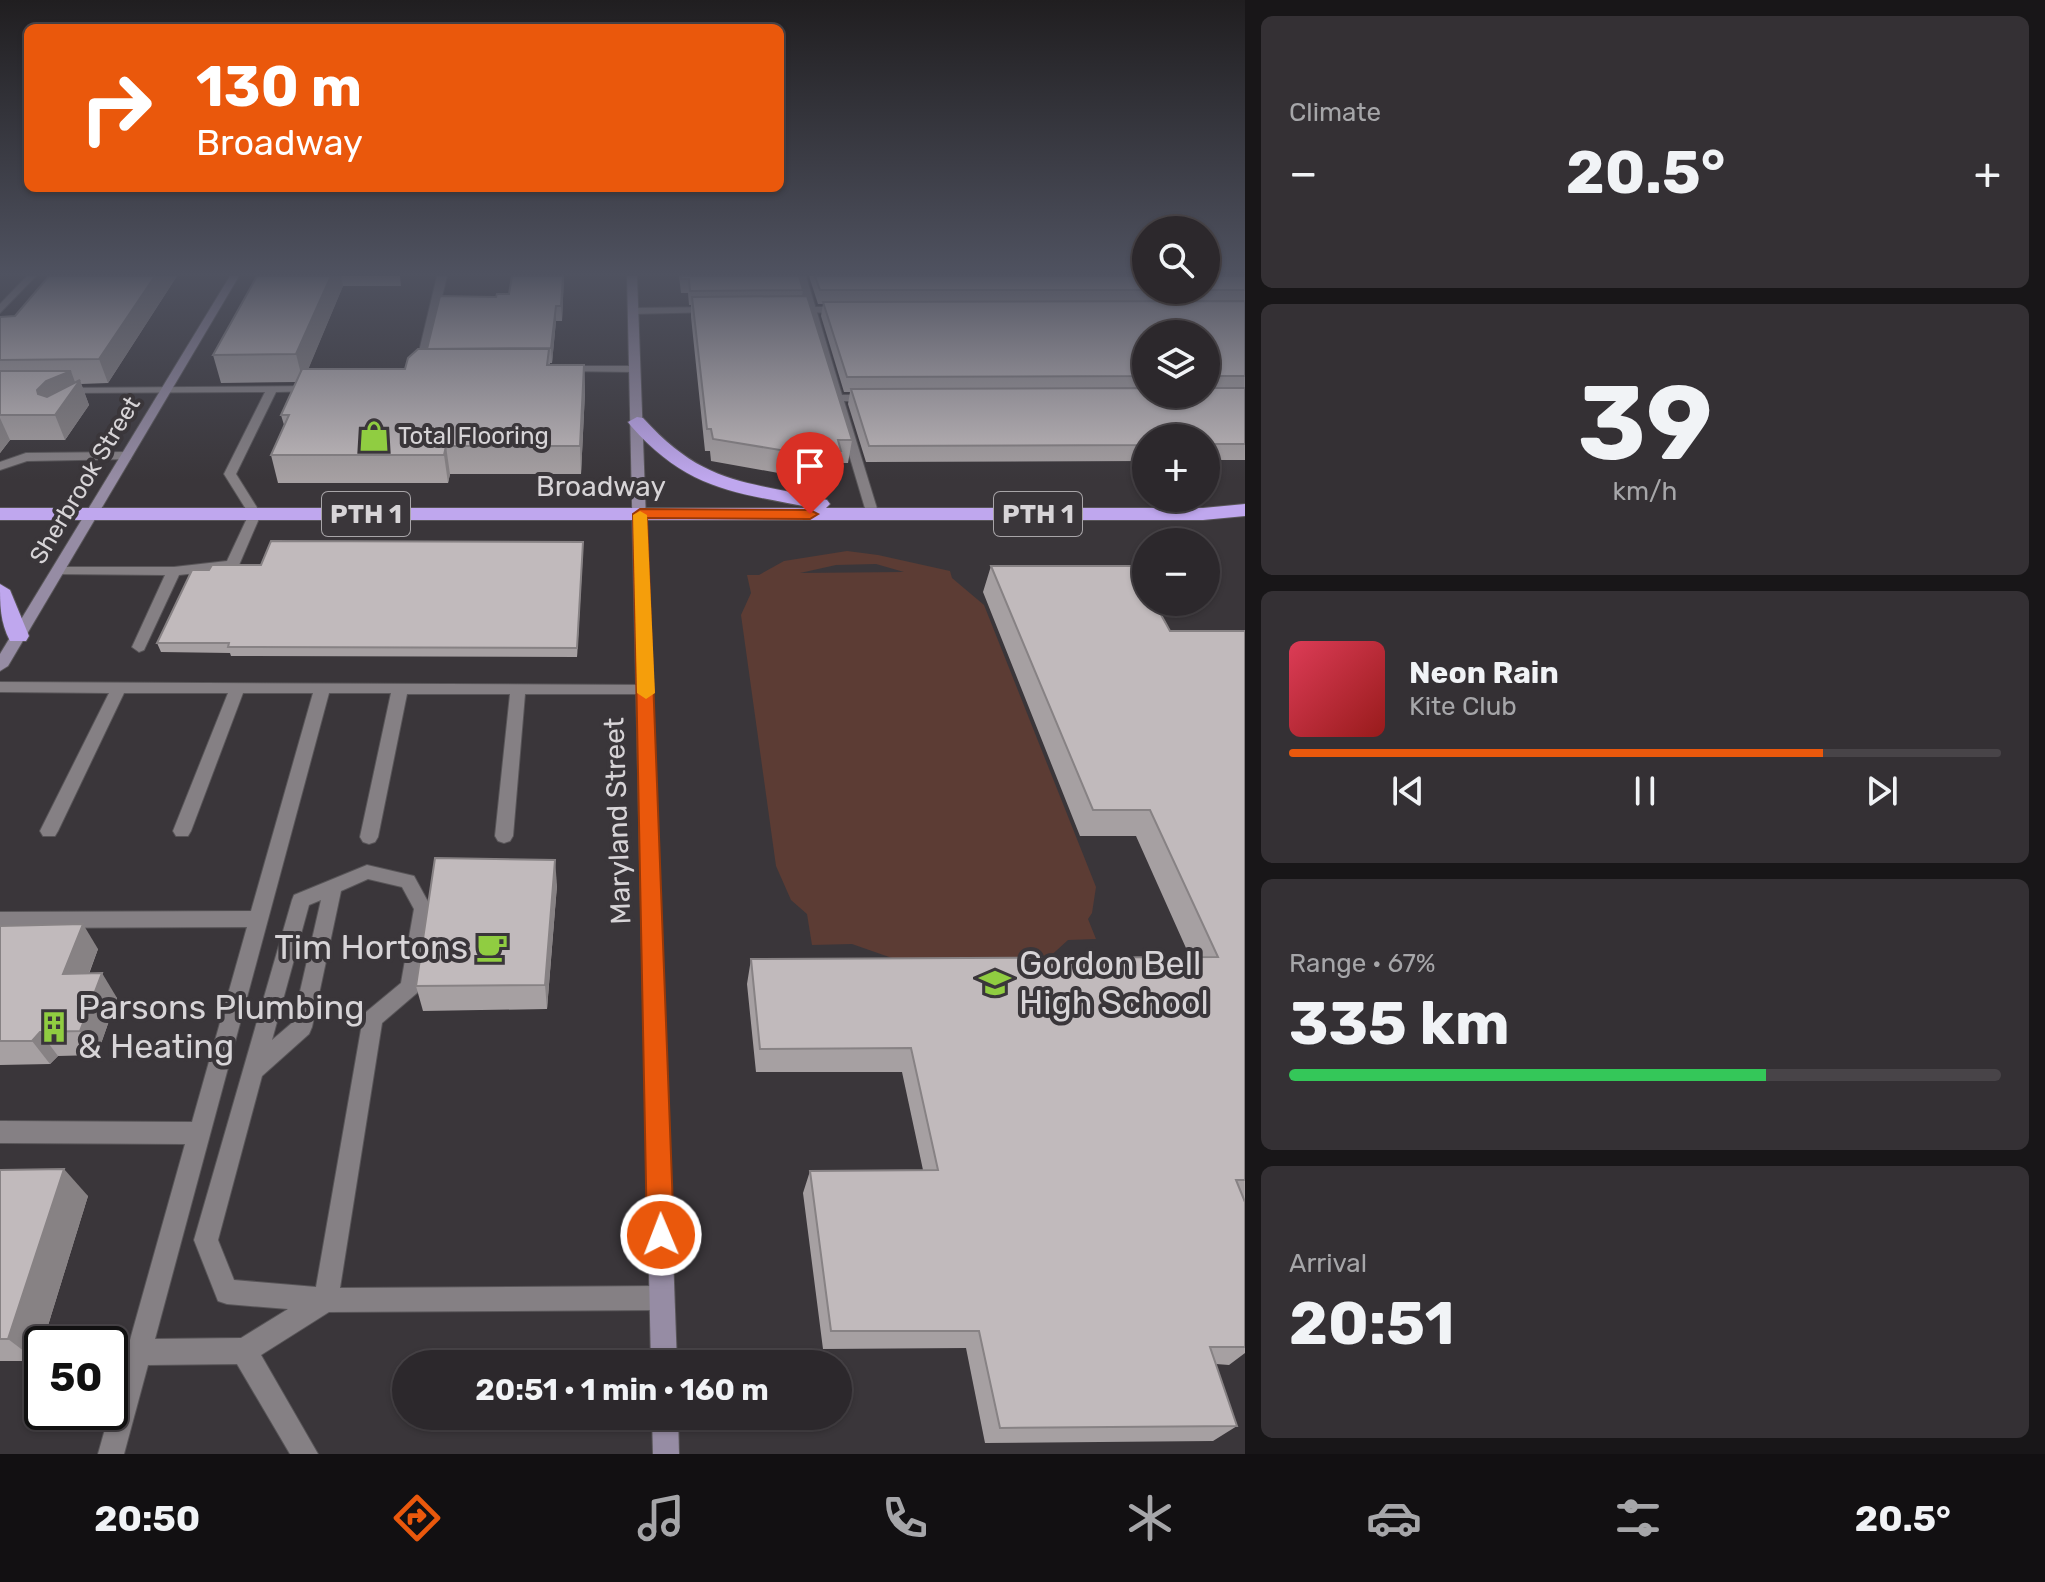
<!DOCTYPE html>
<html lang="en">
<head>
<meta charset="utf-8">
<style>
  :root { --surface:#2c282c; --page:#343034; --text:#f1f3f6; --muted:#a6a6a9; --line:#484448; --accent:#ea580c }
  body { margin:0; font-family:Rubik,sans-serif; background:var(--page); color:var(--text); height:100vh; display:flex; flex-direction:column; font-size:30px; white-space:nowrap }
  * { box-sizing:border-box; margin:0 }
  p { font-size:26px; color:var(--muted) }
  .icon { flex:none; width:44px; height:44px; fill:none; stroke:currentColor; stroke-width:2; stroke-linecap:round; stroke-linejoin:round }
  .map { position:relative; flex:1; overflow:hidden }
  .drawer { display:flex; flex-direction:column; gap:16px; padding:16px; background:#181618; width:800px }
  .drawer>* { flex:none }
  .guide { position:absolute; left:24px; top:24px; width:760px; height:168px; border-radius:12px; box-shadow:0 2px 6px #0004,0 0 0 2px var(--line); background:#ea580c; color:#fff; overflow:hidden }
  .controls { position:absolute; left:1132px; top:216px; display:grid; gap:16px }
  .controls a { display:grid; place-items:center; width:88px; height:88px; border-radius:50%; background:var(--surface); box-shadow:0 2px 6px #0004,0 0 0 2px var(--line); font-size:40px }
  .speed { position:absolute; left:24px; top:1326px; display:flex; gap:16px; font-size:40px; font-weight:700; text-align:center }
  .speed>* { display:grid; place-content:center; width:104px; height:104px; border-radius:50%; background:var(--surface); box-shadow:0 2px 6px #0004,0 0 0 2px var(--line); line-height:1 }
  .speed .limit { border:4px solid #111; border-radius:12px; background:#fff; color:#111 }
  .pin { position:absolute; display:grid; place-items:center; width:68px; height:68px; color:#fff; margin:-82px -34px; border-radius:50% 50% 50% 0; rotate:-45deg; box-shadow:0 0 8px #0007 }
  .pin .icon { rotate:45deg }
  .me { position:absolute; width:88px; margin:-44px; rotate:359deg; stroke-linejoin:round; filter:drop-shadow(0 0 6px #0008) }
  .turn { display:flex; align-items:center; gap:28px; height:168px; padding:0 40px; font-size:36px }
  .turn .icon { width:104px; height:104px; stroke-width:2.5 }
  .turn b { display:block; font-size:56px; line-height:68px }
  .big { font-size:60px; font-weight:700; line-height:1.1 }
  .drawer .tile { flex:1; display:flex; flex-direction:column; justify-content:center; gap:12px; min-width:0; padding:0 28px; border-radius:12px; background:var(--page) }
  .drawer .dial { align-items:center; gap:0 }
  .dial b { font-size:104px; line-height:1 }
  .song { display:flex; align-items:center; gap:24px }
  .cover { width:96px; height:96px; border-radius:12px; background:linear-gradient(135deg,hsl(350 70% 55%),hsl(0 70% 35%)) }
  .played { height:8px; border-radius:4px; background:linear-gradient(90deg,var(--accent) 75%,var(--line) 75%) }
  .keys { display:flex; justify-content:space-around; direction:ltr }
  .heat { display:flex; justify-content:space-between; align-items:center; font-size:44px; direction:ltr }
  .charge { height:12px; border-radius:6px; background:linear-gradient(90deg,#34c759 67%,var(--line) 0) }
  .trip { position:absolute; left:392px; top:1350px; width:460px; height:80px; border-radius:40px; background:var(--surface); box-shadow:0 2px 6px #0004,0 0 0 2px var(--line); font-weight:700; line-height:80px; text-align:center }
  .dock { display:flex; height:128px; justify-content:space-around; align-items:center; background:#121012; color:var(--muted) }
  .dock .icon { width:56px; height:56px }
  .dock .on { color:var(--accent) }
  .dock b { font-size:36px; color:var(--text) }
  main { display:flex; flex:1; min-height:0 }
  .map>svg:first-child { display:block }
</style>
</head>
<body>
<main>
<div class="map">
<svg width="1245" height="1454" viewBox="0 0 1245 1454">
  <rect width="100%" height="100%" fill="#3a363a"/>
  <!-- green -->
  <path fill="#5c3c34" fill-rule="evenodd" d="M 847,551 L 878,555 L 950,571 L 952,578 L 984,605 L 1096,887 L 1092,913 L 1088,919 L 1096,939 L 1068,940 L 1046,960 L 912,965 L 852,944 L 812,945 L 807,914 L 791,900 L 776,866 L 741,615 L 751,593 L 747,575 L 759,575 L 784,561 ZM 876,564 L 904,572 L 800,573 L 836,565 Z"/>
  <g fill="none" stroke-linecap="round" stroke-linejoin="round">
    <defs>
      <g id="lane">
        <path d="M 27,276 L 36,276 L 0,313 L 0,304 Z"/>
        <path d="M 437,276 L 447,276 L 425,368 L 420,371 L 415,368 Z"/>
        <path d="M 796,276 L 806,276 L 842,395 L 871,395 L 877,398 L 871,401 L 844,401 L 879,515 L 878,518 L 873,519 L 867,515 Z"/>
        <path d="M 564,366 L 635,366 L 640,369 L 635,372 L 560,371 L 560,367 Z"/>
        <path d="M 314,386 L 318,387 L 318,391 L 276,392 L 236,474 L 261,514 L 239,565 L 232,569 L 179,575 L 144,650 L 139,652 L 132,647 L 165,575 L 53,574 L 51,571 L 58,567 L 174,567 L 227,561 L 249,514 L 224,474 L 265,392 L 62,393 L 58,392 L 58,388 Z"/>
        <path d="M 127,452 L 131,453 L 131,459 L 27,461 L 0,470 L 0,462 L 26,453 Z"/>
        <path d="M 0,682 L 651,685 L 654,689 L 651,693 L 646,694 L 525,694 L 513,836 L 510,841 L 504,843 L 498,841 L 495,836 L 510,694 L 407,694 L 378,837 L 375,842 L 369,844 L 363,842 L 360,837 L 391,693 L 329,693 L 155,1339 L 241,1338 L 288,1309 L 227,1304 L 218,1301 L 194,1240 L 292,900 L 294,895 L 367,865 L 414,876 L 432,909 L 420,987 L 417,993 L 382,1023 L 340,1288 L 662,1286 L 671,1289 L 674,1298 L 671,1307 L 662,1310 L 329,1312 L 261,1355 L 318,1454 L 290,1454 L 237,1364 L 148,1365 L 124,1454 L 98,1454 L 185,1144 L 0,1143 L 0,1121 L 192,1122 L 247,927 L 0,928 L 0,912 L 251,911 L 313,693 L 243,693 L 191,831 L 188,836 L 176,836 L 173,831 L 228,693 L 124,693 L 58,831 L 55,836 L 43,836 L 40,831 L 109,693 L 0,692 ZM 368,879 L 402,887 L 414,909 L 401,983 L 366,1012 L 363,1018 L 316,1287 L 234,1280 L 218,1240 L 262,1076 L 309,1034 L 312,1027 L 341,891 ZM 321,900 L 293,1022 L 272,1040 L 309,905 Z"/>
      </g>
      <g id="street">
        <path d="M 711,307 L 714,308 L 714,312 L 633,314 L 628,311 L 633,308 Z"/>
        <path d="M 791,307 L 843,307 L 848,310 L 843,313 L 788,312 L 788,308 Z"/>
      </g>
      <g id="secondary">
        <path d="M 230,276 L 239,276 L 8,666 L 0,671 L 0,654 Z"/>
        <path d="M 627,276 L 637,276 L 677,1364 L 651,1364 Z"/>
        <path d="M 652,1416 L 678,1416 L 679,1454 L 653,1454 Z"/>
      </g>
      <g id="highway">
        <path d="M 637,417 L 643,418 C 705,486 744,480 827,500 L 830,504 L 826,508 L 1203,508 L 1245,504 L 1245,516 L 1203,520 L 0,520 L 0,508 L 813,508 C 733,492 688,490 631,426 L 628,422 Z"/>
        <path d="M 0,584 L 10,590 L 29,636 L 26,641 L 10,641 C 0,622 0,605 0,584 Z"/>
      </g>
    </defs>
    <!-- lane casing -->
    <use href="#lane" stroke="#585558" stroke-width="2"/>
    <!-- street casing -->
    <use href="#street" stroke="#585558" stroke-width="2"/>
    <!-- secondary casing -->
    <use href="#secondary" stroke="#585558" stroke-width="2"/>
    <!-- highway casing -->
    <use href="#highway" stroke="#585558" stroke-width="2"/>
    <!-- lane -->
    <use href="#lane" fill="#858084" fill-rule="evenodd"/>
    <!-- street -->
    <use href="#street" fill="#858084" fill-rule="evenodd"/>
    <!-- secondary -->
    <use href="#secondary" fill="#968ca4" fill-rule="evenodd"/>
    <!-- highway -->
    <use href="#highway" fill="#bfa7ee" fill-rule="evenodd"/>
  </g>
  <!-- wall -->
  <g fill="#a6a0a2" fill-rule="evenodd">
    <path d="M 177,276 L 108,383 L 81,384 L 89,405 L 65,440 L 10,440 L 0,453 L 0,317 L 15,316 Z"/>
    <path d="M 259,276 L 400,276 L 401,286 L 343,286 L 308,369 L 405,369 L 427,349 L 496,297 L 509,294 L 512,276 L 564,276 L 562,321 L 556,321 L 552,363 L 550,363 L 550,365 L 584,365 L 585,392 L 581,474 L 450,474 L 448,483 L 278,483 L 271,455 L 284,425 L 281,415 L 296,382 L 221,383 L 213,355 Z"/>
    <path d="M 679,276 L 799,276 L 803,290 L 802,296 L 852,440 L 848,463 L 839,463 L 837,473 L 784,474 L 711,461 L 710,451 L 705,451 L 691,317 L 691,305 L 689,305 L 688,293 L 681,293 Z"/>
    <path d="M 809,276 L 1245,276 L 1245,460 L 1206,460 L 1206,438 L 1146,438 L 1146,461 L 866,462 L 848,404 L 850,392 L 844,392 L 821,316 L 823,304 L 818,304 ZM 1146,334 L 1206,334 L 1206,394 L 1146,394 Z"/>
    <path d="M 583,542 L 577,657 L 231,656 L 230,653 L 161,652 L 157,643 L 209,570 L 261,565 Z"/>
    <path d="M 991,566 L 1170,631 L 1245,631 L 1245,1353 L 1229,1365 L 1216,1364 L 1237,1426 L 1213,1441 L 985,1443 L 966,1348 L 823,1349 L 803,1193 L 810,1171 L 923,1170 L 902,1072 L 756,1072 L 747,984 L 751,959 L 1190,957 L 1136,836 L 1080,836 L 983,592 Z"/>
    <path d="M 557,885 L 547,1009 L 423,1011 L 416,986 Z"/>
    <path d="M 0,926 L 98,949 L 89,974 L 117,998 L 97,1055 L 58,1056 L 50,1064 L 0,1065 Z"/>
    <path d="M 0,1170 L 88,1196 L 37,1361 L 0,1361 Z"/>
  </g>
  <!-- shaded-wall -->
  <g fill="#878284">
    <path d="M 155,276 L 177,276 L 108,383 L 99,359 Z"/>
    <path d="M 331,276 L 341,276 L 343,286 L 303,382 L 296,354 Z"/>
    <path d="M 563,276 L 564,276 L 562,321 L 561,306 Z"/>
    <path d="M 556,306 L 556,321 L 552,363 L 551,348 Z"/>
    <path d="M 584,365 L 585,392 L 581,474 L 580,446 Z"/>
    <path d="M 71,371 L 76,385 L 80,380 L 89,405 L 65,440 L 55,415 L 38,394 L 37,390 L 46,381 Z"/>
    <path d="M 0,418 L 10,440 L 0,453 Z"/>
    <path d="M 446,446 L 450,474 L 448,483 L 444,455 Z"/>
    <path d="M 583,542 L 583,551 L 577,657 L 577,648 Z"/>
    <path d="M 555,860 L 557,885 L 547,1009 L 545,985 Z"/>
    <path d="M 83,924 L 98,949 L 79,999 L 63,974 Z"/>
    <path d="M 102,973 L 117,998 L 97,1055 L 80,1031 Z"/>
    <path d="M 40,1032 L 58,1056 L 50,1064 L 32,1041 Z"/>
    <path d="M 64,1169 L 88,1196 L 37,1361 L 8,1339 Z"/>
  </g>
  <!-- building -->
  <g fill="#c1babc" stroke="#878284" stroke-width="2">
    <path d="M 49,276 L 155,276 L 99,359 L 0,360 L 0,317 L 15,316 Z"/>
    <path d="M 259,276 L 331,276 L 296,354 L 213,355 L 256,278 Z"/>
    <path d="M 512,276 L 563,276 L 561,306 L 556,306 L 551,348 L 427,349 L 440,296 L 496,297 L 497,294 L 509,294 Z"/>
    <path d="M 681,276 L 799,276 L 803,290 L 690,291 L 689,279 L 681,279 Z"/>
    <path d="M 815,276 L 1146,276 L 1146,290 L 820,290 Z"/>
    <rect x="1206" y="276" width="39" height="14"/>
    <path d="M 807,296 L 852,440 L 838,440 L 841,451 L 786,451 L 713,439 L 711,429 L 707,429 L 692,297 Z"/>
    <path d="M 1245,301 L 1245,376 L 1206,376 L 1206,334 L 1146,334 L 1146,376 L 847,377 L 823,302 Z"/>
    <path d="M 418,349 L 549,349 L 547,365 L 584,365 L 580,446 L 446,446 L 444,455 L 271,455 L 289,415 L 281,415 L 302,369 L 405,369 L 408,358 Z"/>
    <path d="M 0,371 L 71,371 L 46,381 L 37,390 L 38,394 L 47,397 L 80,380 L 55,415 L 0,415 Z"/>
    <path d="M 1146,388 L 1146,394 L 1206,394 L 1206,388 L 1245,388 L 1245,444 L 1206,444 L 1206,438 L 1146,438 L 1146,445 L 869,446 L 851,389 Z"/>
    <path d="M 271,541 L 583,542 L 577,648 L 228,647 L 229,643 L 157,643 L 192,570 L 209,570 L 212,565 L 261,565 Z"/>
    <path d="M 991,566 L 1133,566 L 1146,588 L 1146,602 L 1154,602 L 1170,631 L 1245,631 L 1245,1180 L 1236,1180 L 1245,1202 L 1245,1347 L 1210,1347 L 1237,1426 L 1000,1428 L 979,1331 L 831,1331 L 810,1171 L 938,1170 L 911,1048 L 760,1049 L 751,959 L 1218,957 L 1150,810 L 1093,810 Z"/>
    <path d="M 435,858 L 555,860 L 545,985 L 416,986 Z"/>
    <path d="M 83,924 L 63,974 L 102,973 L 80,1031 L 40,1032 L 32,1041 L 0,1041 L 0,926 Z"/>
    <path d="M 64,1169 L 8,1339 L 0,1339 L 0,1170 Z"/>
  </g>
  <!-- sky -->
  <linearGradient id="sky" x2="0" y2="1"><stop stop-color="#201e20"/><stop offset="0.57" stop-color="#4f5260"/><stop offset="1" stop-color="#4f5260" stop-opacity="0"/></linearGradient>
  <rect width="1245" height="480" fill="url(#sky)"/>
  <!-- route -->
  <path fill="#ea580c" stroke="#983908" stroke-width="2" d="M 640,509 L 810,510 L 818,514 L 810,519 L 647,518 L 674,1235 L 670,1244 L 661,1248 L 651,1244 L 647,1235 L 633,514 Z"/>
  <!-- slow -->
  <path fill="#f59e0b" d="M 640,511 L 647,515 L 655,693 L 646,699 L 637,693 L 633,515 Z"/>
  <!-- icons -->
  <defs>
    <symbol id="shop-bare" viewBox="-9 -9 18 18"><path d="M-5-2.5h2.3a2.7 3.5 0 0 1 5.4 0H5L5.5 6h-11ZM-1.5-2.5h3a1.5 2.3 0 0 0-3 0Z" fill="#90cd41" stroke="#3a363a" stroke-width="2.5" paint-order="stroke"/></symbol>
    <symbol id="cafe-bare" viewBox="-9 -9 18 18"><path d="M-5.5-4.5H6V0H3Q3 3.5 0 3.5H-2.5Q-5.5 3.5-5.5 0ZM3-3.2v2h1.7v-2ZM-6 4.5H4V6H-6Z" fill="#90cd41" stroke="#3a363a" stroke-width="2.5" paint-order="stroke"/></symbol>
    <symbol id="school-bare" viewBox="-9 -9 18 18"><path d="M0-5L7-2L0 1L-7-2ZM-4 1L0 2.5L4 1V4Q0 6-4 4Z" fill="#90cd41" stroke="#3a363a" stroke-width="2.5" paint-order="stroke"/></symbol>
    <symbol id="building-bare" viewBox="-9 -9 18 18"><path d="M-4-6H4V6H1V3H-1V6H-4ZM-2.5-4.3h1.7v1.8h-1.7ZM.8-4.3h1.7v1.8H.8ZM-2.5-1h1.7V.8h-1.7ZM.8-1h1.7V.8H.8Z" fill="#90cd41" stroke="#3a363a" stroke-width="2.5" paint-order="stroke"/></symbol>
  </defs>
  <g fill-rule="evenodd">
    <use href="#shop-bare" x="352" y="414" width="44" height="44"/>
    <use href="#cafe-bare" x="470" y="925" width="44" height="44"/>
    <use href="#school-bare" x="973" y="961" width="44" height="44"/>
    <use href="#building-bare" x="32" y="1005" width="44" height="44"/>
  </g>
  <g text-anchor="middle" stroke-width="8" stroke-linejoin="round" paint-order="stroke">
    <!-- far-poi labels -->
    <g font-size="24" fill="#d7d4d7" stroke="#3a363a" text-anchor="start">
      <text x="398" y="444">Total Flooring</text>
    </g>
    <!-- far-street labels -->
    <g font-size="24" fill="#d7d4d7" stroke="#3a363a">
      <text transform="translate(85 480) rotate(-59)" y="8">Sherbrook Street</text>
    </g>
    <!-- shield labels -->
    <g fill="#3a363a" stroke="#a8a5a8" stroke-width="2">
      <rect x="322" y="492" width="88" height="44" rx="6"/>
      <rect x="994" y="492" width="88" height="44" rx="6"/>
    </g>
    <g font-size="26" font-weight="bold" fill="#d7d4d7">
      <text x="366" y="523">PTH 1</text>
      <text x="1038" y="523">PTH 1</text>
    </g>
    <!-- street labels -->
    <g font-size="28" fill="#d7d4d7" stroke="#3a363a">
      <text x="601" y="496">Broadway</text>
      <text transform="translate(617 821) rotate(-92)" y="10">Maryland Street</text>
    </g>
    <!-- near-poi labels -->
    <g font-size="34" fill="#d7d4d7" stroke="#3a363a" text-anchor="start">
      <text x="468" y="959" text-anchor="end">Tim Hortons</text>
      <text x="1019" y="975">Gordon Bell<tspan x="1019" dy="39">High School</tspan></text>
      <text x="78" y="1019">Parsons Plumbing<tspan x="78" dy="39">&amp; Heating</tspan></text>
    </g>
  </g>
</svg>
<div class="controls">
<a><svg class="icon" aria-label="search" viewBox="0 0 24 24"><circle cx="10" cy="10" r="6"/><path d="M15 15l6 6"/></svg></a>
<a><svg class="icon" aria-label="layers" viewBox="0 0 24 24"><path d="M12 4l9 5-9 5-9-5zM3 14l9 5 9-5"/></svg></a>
<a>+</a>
<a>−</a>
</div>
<div class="speed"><div class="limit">50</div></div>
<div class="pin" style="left:810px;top:514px;background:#d93025"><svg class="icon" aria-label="arrive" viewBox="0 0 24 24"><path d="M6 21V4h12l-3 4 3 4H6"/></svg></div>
<svg class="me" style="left:661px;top:1235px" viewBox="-20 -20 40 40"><circle r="17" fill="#ea580c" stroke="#fff" stroke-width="3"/><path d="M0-11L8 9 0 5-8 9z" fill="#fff"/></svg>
<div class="trip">20:51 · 1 min · 160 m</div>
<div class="guide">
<div class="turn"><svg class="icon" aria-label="right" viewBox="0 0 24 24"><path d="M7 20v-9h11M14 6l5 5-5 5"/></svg><div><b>130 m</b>Broadway</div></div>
</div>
</div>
<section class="drawer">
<div class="tile"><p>Climate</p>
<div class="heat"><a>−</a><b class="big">20.5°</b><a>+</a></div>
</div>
<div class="tile dial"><b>39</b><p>km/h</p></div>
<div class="tile">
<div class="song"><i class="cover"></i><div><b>Neon Rain</b><p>Kite Club</p></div></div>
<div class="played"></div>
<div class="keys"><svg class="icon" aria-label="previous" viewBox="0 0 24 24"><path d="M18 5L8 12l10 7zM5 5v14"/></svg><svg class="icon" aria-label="pause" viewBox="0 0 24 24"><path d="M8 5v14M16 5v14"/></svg><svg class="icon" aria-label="next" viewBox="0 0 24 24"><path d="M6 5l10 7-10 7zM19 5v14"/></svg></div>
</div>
<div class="tile"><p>Range · 67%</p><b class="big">335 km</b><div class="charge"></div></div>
<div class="tile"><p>Arrival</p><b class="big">20:51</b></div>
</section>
</main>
<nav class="dock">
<b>20:50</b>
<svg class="icon on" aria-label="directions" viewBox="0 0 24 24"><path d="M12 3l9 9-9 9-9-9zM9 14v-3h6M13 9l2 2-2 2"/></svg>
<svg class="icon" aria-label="music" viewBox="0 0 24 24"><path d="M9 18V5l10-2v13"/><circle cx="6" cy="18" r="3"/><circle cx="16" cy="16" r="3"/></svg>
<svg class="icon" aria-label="phone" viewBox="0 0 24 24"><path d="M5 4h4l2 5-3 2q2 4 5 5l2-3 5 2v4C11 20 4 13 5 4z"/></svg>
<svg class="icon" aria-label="climate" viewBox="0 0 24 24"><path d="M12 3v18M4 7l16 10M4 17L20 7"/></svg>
<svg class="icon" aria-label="car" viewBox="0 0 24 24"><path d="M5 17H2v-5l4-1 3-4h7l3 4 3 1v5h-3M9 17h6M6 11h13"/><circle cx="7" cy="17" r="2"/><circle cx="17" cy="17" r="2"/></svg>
<svg class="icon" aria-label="filters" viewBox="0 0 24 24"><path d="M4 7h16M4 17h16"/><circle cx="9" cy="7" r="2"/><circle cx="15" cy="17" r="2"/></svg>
<b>20.5°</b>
</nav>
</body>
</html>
